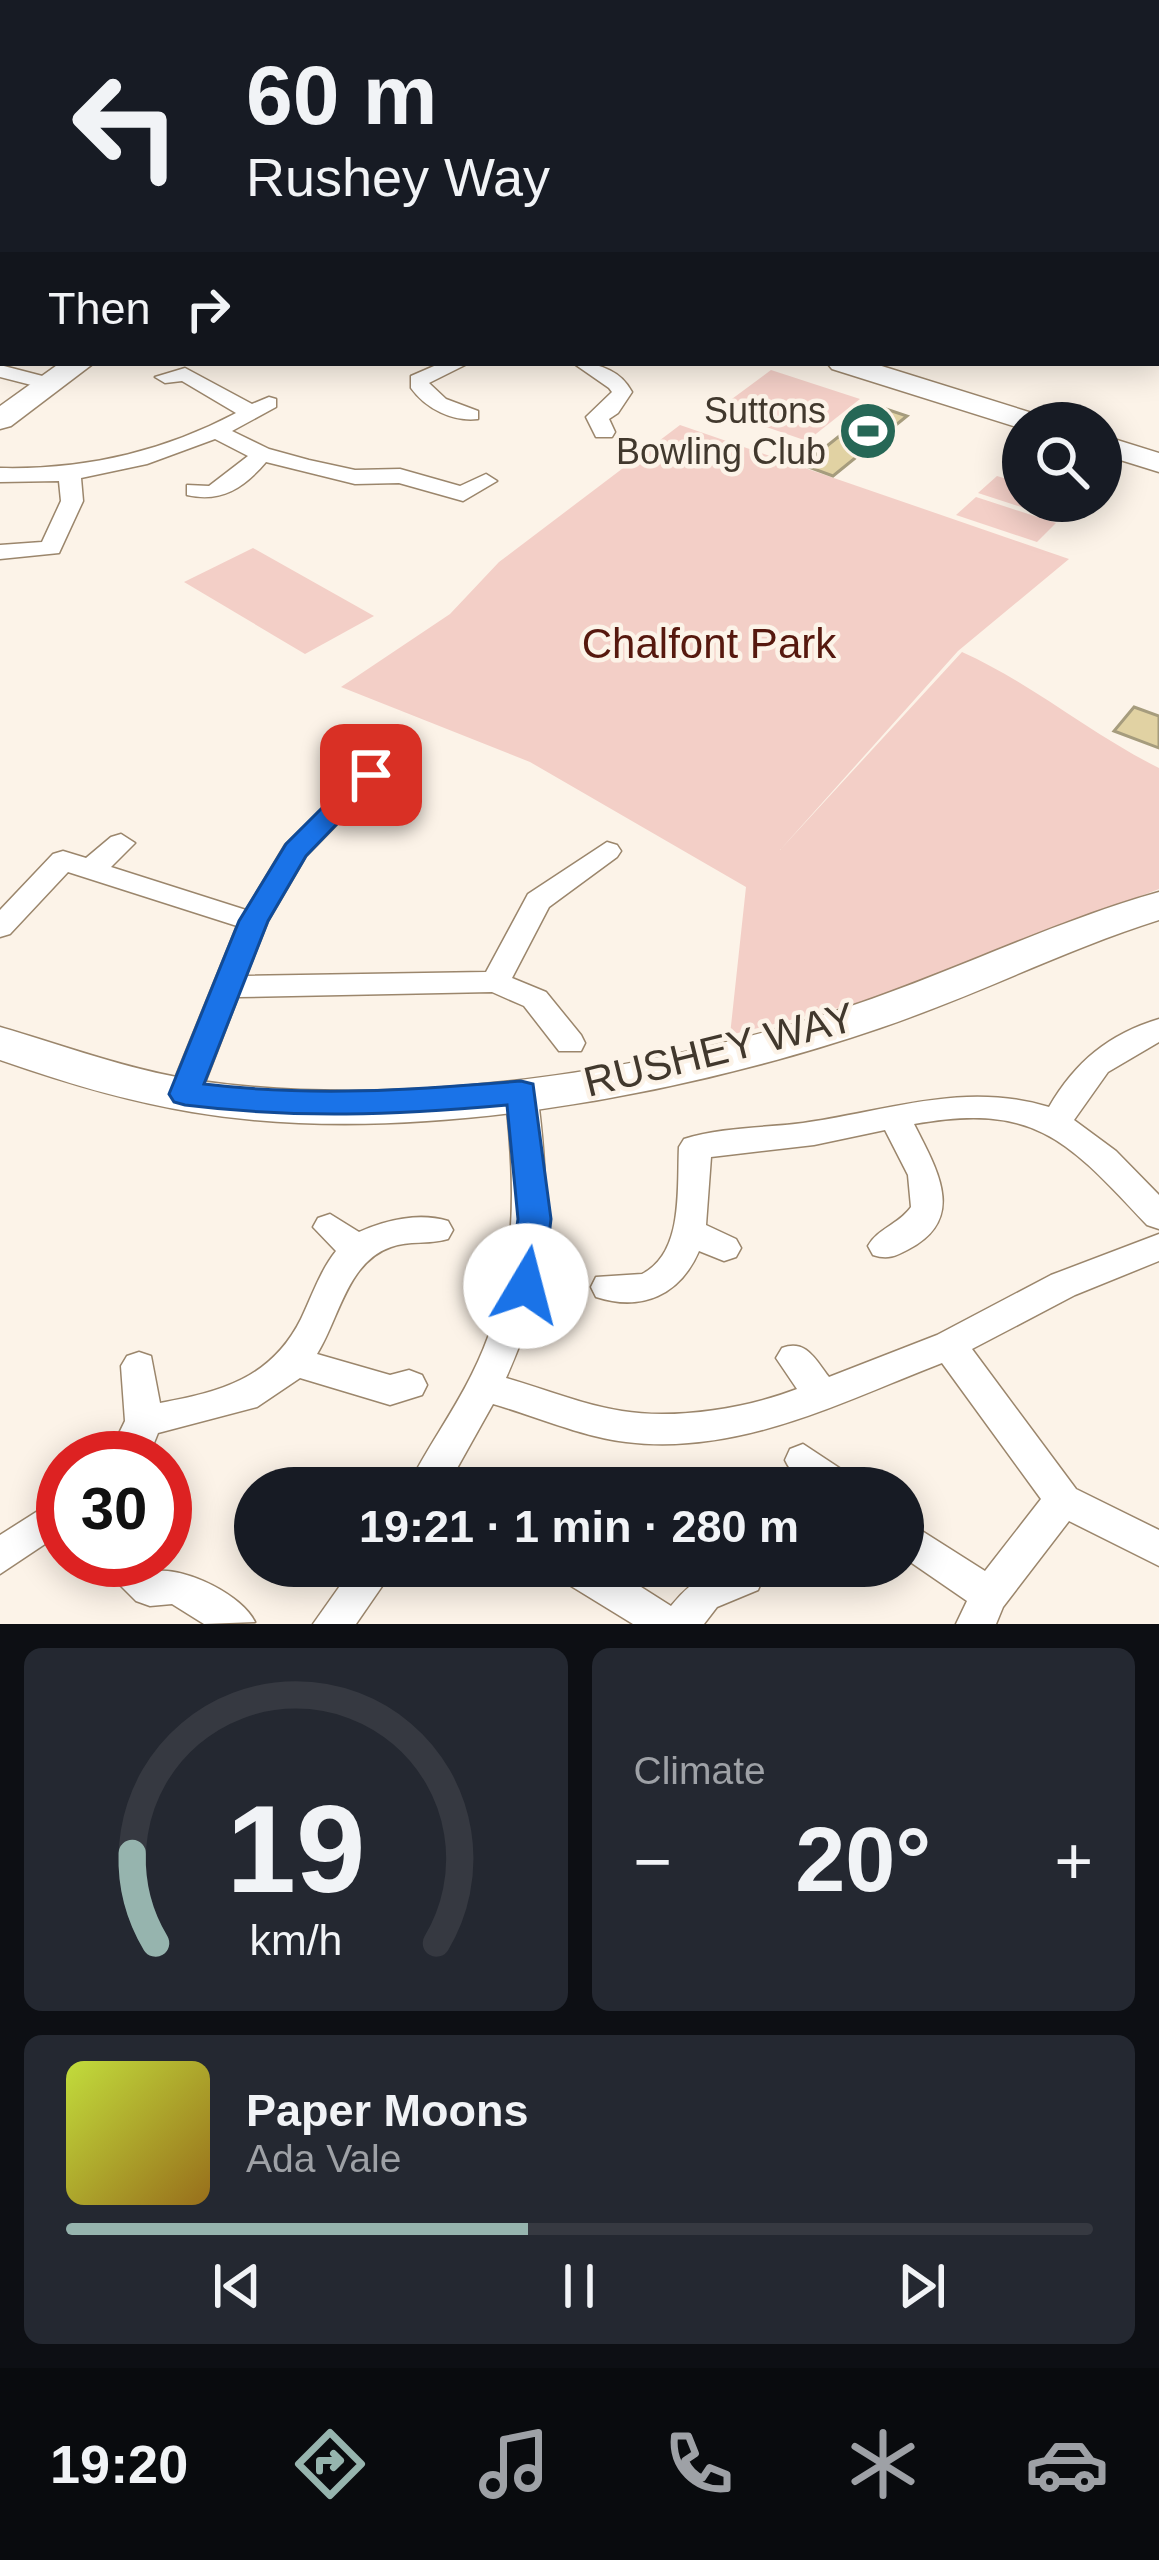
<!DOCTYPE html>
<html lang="en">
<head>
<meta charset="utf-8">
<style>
  :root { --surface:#171b24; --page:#242831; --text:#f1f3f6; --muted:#9ea1a6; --line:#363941; --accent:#96b4ae }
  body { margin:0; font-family:Arial,sans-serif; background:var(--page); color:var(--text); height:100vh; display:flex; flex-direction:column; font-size:45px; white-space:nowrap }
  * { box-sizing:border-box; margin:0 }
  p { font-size:39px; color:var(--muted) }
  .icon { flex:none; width:66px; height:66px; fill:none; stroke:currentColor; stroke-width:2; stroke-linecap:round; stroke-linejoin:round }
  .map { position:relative; height:1624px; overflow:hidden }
  .sheet { display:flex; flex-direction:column; gap:24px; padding:24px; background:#0d0f14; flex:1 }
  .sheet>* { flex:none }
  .banner { position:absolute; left:0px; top:0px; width:1161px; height:366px; box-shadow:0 6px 30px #0003; background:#171b24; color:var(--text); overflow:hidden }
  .fabs { position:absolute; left:1002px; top:402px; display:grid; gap:24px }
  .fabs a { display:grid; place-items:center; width:120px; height:120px; border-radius:50%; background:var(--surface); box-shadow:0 6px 30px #0003; font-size:60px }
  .speed { position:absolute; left:36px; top:1431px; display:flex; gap:24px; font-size:60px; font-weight:700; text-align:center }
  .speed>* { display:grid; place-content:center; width:156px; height:156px; border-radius:50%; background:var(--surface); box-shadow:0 6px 30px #0003; line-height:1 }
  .speed .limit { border:18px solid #d22; background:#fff; color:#111 }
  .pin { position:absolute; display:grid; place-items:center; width:102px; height:102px; color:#fff; margin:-51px; border-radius:24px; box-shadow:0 6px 18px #0006 }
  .me { position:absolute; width:132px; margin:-66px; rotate:8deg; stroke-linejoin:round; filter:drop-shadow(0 0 9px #0008) }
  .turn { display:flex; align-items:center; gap:42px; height:252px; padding:0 48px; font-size:54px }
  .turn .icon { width:156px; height:156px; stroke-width:2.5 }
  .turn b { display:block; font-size:84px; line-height:102px }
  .then { display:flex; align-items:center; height:114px; padding:0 48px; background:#0003; gap:24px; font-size:45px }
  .big { font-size:90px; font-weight:600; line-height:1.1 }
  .sheet .widget { flex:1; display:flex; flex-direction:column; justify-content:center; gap:18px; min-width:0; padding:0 42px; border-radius:18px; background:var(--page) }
  .sheet .dial { align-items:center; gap:0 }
  .dial svg { height:312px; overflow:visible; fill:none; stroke:var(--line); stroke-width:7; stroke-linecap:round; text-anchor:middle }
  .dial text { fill:var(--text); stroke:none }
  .song { display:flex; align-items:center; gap:36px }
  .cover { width:144px; height:144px; border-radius:18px; background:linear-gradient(135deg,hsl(70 70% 55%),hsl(40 70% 35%)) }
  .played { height:12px; border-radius:6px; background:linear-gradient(90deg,var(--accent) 45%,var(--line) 45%) }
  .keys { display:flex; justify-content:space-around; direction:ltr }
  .heat { display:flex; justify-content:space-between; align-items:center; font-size:66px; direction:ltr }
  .sheet .tiles { flex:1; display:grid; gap:24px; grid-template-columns:1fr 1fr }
  .widget:last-child { grid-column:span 2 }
  .trip { position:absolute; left:234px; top:1467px; width:690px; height:120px; border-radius:60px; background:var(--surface); box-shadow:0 6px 30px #0003; font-weight:600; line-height:120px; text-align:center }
  .menu { display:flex; height:192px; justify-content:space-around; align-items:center; background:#090b0e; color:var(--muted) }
  .menu .icon { width:84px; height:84px }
  .menu .on { color:var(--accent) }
  .menu b { font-size:54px; color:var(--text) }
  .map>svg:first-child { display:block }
</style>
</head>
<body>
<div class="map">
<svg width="1159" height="1624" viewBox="0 0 1159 1624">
  <rect width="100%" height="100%" fill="#fcf3e8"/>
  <!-- green -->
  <g fill="#f3cfc7">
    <path d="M 771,370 L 860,399 L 807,441 L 717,410 Z"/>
    <path d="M 680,425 L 1069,559 L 958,651 L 780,850 L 962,652 C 1033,684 1090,734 1159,768 L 1159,889 L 874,999 L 730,1035 L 746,887 L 530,762 L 341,687 L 450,614 L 499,562 Z"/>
    <path d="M 997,476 L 1023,484 L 1023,501 L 1076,501 L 1058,519 L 978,493 Z"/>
    <path d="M 976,497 L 1056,523 L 1037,542 L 956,515 Z"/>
    <path d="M 253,548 L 374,616 L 305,654 L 184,582 Z"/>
  </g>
  <!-- building -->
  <g fill="#e1d2a3" stroke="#a69c7d" stroke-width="3">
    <path d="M 877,406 L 907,416 L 833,476 L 803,465 Z"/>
    <path d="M 1134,707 L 1159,716 L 1159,748 L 1114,731 Z"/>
  </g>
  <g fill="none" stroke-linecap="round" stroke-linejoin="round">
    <defs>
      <g id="street">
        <path d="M 381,0 L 398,0 L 400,3 L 383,3 Z"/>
        <path d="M 855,0 L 880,0 L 882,3 L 857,3 Z"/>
        <path d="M 1031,0 L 1058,0 L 1060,3 L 1033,3 Z"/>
        <rect x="1158" y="12" width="1" height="10"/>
        <path d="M 3,68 L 3,87 L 0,86 Z"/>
        <rect x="1158" y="101" width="1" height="10"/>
        <path d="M 3,111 L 3,122 L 0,123 L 0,112 Z"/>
        <path d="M 3,245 L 3,257 L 0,258 L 0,246 Z"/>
        <rect x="0" y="284" width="3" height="12"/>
        <path d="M 441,363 L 469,363 L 429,383 L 446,399 L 478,411 L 478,419 C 453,422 426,409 411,388 L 411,376 Z"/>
        <path d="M 573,363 C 597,363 620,369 632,392 L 618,413 L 609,419 L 615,432 L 612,437 L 596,437 L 586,417 L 612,392 L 609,388 Z"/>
        <path d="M 0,365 L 54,379 L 57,383 L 47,389 L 0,377 Z"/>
        <path d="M 185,368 L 252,404 L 269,397 L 276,399 L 276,407 L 232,431 L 269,449 L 309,460 L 355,470 L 400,469 L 460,486 L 486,474 L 497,481 L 463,501 L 399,483 L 355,484 L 266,462 C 244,488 221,503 187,495 L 187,485 L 209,486 L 248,456 L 215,439 L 147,464 L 81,478 L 83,501 L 59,553 L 0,559 L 0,545 L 42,542 L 61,501 L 59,481 L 0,482 L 0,468 C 84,470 162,452 236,413 L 182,381 L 165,383 L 155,377 Z"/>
        <path d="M 391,748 L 404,756 L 306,856 L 268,921 L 246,976 L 486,972 L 528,894 L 607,842 L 617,845 L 621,851 L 617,857 L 549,907 L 512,978 L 546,992 L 581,1035 L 585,1043 L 581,1051 L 559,1051 L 524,1006 L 492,992 L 238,997 L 201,1093 L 196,1101 L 174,1101 L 169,1093 L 237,926 L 68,872 L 10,934 L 0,937 L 0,910 L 53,854 L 63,851 L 86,858 L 111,837 L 121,834 L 135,843 L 111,867 L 246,910 L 285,845 L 382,750 Z"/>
        <path d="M 1159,1019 L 1159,1042 L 1108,1072 L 1074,1120 L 1116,1151 L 1159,1195 L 1159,1229 L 1147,1225 C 1068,1141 1036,1102 914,1124 C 936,1168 968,1218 909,1249 C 896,1256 888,1260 873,1255 L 868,1246 C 877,1229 899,1224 911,1207 L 908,1175 L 885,1130 L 814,1145 L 711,1157 L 706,1225 L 736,1239 L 741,1248 L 736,1257 L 724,1261 L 699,1251 C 680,1295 642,1312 596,1297 L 591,1287 L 596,1277 L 642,1274 C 684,1253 677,1188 679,1147 L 684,1139 C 721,1127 764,1128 803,1123 C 888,1111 964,1081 1049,1107 C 1075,1062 1109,1034 1159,1019 Z"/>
        <path d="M 521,1081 L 532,1084 L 537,1092 C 551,1199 552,1277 506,1378 C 544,1389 583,1405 622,1411 C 676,1420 747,1408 797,1389 L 776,1358 L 782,1348 C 806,1339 815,1359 829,1377 L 937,1335 L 1051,1275 L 1159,1234 L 1159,1261 L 1075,1295 L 972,1349 L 1076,1489 L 1159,1530 L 1159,1566 L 1069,1521 L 1003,1607 L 996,1624 L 956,1624 L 967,1601 L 903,1557 L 903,1519 L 985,1571 L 1041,1499 L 942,1363 C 841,1402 739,1456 626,1442 C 582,1437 535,1416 493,1404 L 446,1488 L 407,1488 C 426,1449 453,1413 472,1374 C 518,1282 517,1192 505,1092 L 510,1084 Z"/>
        <path d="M 330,1214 L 359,1232 C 385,1220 419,1212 448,1221 L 453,1230 L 448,1239 C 429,1245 409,1240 391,1247 C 347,1262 339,1319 317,1354 L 390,1375 L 409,1370 L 422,1375 L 427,1385 L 422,1395 L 390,1405 L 300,1378 L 257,1407 L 158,1433 L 148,1458 L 107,1458 L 125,1421 L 121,1366 L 127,1356 L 139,1352 L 151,1356 L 160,1403 C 220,1392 271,1379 301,1319 C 312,1296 320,1271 336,1251 L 313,1227 L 318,1218 Z"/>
        <path d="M 803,1444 L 853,1477 L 859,1488 C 828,1488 800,1492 785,1460 L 790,1449 Z"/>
        <path d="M 63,1495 L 63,1532 L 0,1574 L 0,1535 Z"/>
        <path d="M 101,1560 L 146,1560 L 157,1571 C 187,1568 242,1595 255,1622 L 204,1624 L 172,1604 L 150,1606 L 136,1601 L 107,1572 Z"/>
        <path d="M 354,1566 L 396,1566 L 356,1624 L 313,1624 Z"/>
        <path d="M 553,1566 L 608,1566 L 671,1606 C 696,1575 717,1566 758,1566 L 763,1578 L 758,1590 L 717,1607 L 704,1624 L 633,1624 L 558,1578 Z"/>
      </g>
      <g id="secondary">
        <path d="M 59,0 L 98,0 L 100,3 L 61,3 Z"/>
        <path d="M 60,363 L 94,363 L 11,426 L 0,429 L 0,406 Z"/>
        <path d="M 827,363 L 872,363 L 1045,417 L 1049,423 L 1023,423 L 1023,429 L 832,369 Z"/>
        <path d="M 1101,435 L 1159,453 L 1159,472 L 1101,454 Z"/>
        <path d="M 1159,892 L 1159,920 C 1064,950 975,996 880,1028 C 678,1097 404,1148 192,1112 C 125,1101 63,1082 0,1060 L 0,1027 C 65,1046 126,1069 193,1080 C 400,1111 654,1072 851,1006 C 955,971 1053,922 1159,892 Z"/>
      </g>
    </defs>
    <!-- street casing -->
    <use href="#street" stroke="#9b866c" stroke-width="3"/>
    <!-- secondary casing -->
    <use href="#secondary" stroke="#9b866c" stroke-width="3"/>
    <!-- street -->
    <use href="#street" fill="#fff" fill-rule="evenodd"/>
    <!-- secondary -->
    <use href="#secondary" fill="#fff" fill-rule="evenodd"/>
  </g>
  <!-- route -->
  <path fill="#1a73e8" stroke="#114b97" stroke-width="3" d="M 371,766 L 384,775 L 306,856 L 268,921 L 204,1084 C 312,1097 414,1090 521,1081 L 533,1084 L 551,1219 L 543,1286 L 538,1296 L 526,1300 L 513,1296 L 508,1286 L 518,1219 L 507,1105 C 394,1115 299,1119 185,1105 L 174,1102 L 169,1094 L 239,921 L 286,844 L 361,769 Z"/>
  <!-- icons -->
  <defs>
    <symbol id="stadium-disc" viewBox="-11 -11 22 22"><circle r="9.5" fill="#266756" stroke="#fcf3e8"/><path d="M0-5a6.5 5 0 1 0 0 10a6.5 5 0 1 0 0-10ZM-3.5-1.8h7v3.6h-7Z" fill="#fff"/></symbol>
  </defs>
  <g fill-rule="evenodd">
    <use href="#stadium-disc" x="835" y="398" width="66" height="66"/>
  </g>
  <g text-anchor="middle" stroke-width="9" stroke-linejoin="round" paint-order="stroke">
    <!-- far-poi labels -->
    <g font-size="36" fill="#41382d" stroke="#fcf3e8" text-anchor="end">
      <text x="826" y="423">Suttons<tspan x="826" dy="41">Bowling Club</tspan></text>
    </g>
    <!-- park labels -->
    <g font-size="42" fill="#56180e" stroke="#fcf3e8">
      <text x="709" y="658">Chalfont Park</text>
    </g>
    <!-- street labels -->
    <g font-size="42" fill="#41382d" stroke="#fcf3e8">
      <text transform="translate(719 1049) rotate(-14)" y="15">RUSHEY WAY</text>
    </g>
  </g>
</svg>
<div class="fabs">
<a><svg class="icon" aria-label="search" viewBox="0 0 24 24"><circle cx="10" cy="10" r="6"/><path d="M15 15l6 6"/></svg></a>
</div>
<div class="speed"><div class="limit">30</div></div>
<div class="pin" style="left:371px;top:775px;background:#d93025"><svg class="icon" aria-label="arrive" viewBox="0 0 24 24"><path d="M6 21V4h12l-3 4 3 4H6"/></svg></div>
<svg class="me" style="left:526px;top:1286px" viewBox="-20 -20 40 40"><circle r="19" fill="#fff"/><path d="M0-13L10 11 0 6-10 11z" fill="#1a73e8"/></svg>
<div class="trip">19:21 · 1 min · 280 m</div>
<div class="banner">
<div class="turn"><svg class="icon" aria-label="left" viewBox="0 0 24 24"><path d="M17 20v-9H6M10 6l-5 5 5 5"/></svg><div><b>60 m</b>Rushey Way</div></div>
<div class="then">Then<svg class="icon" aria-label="right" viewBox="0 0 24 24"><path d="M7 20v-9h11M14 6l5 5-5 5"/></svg></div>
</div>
</div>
<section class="sheet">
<div class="tiles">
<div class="widget dial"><svg viewBox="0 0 100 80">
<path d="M14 69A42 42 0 1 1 86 69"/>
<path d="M14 69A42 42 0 0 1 8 46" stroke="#96b4ae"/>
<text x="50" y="56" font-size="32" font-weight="700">19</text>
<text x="50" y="72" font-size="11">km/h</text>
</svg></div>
<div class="widget"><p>Climate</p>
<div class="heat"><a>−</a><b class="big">20°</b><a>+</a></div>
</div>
<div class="widget">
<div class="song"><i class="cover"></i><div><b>Paper Moons</b><p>Ada Vale</p></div></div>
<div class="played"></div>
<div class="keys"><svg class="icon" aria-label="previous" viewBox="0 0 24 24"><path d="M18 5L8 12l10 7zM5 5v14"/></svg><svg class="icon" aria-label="pause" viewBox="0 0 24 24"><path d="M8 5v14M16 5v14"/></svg><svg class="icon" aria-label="next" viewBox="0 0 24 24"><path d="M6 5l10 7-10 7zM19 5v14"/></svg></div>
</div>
</div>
</section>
<nav class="menu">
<b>19:20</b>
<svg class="icon on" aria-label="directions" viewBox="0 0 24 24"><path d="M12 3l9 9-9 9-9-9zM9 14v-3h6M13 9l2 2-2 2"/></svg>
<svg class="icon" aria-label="music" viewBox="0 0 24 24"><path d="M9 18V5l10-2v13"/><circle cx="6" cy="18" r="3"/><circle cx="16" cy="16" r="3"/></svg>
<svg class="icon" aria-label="phone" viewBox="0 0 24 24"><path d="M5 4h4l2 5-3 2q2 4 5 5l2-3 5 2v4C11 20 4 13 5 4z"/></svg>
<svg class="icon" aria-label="climate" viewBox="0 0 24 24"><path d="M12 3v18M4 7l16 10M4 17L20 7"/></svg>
<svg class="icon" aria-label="car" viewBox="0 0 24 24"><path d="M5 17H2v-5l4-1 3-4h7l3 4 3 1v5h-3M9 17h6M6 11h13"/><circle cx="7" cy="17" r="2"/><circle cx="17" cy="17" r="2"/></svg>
</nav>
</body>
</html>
